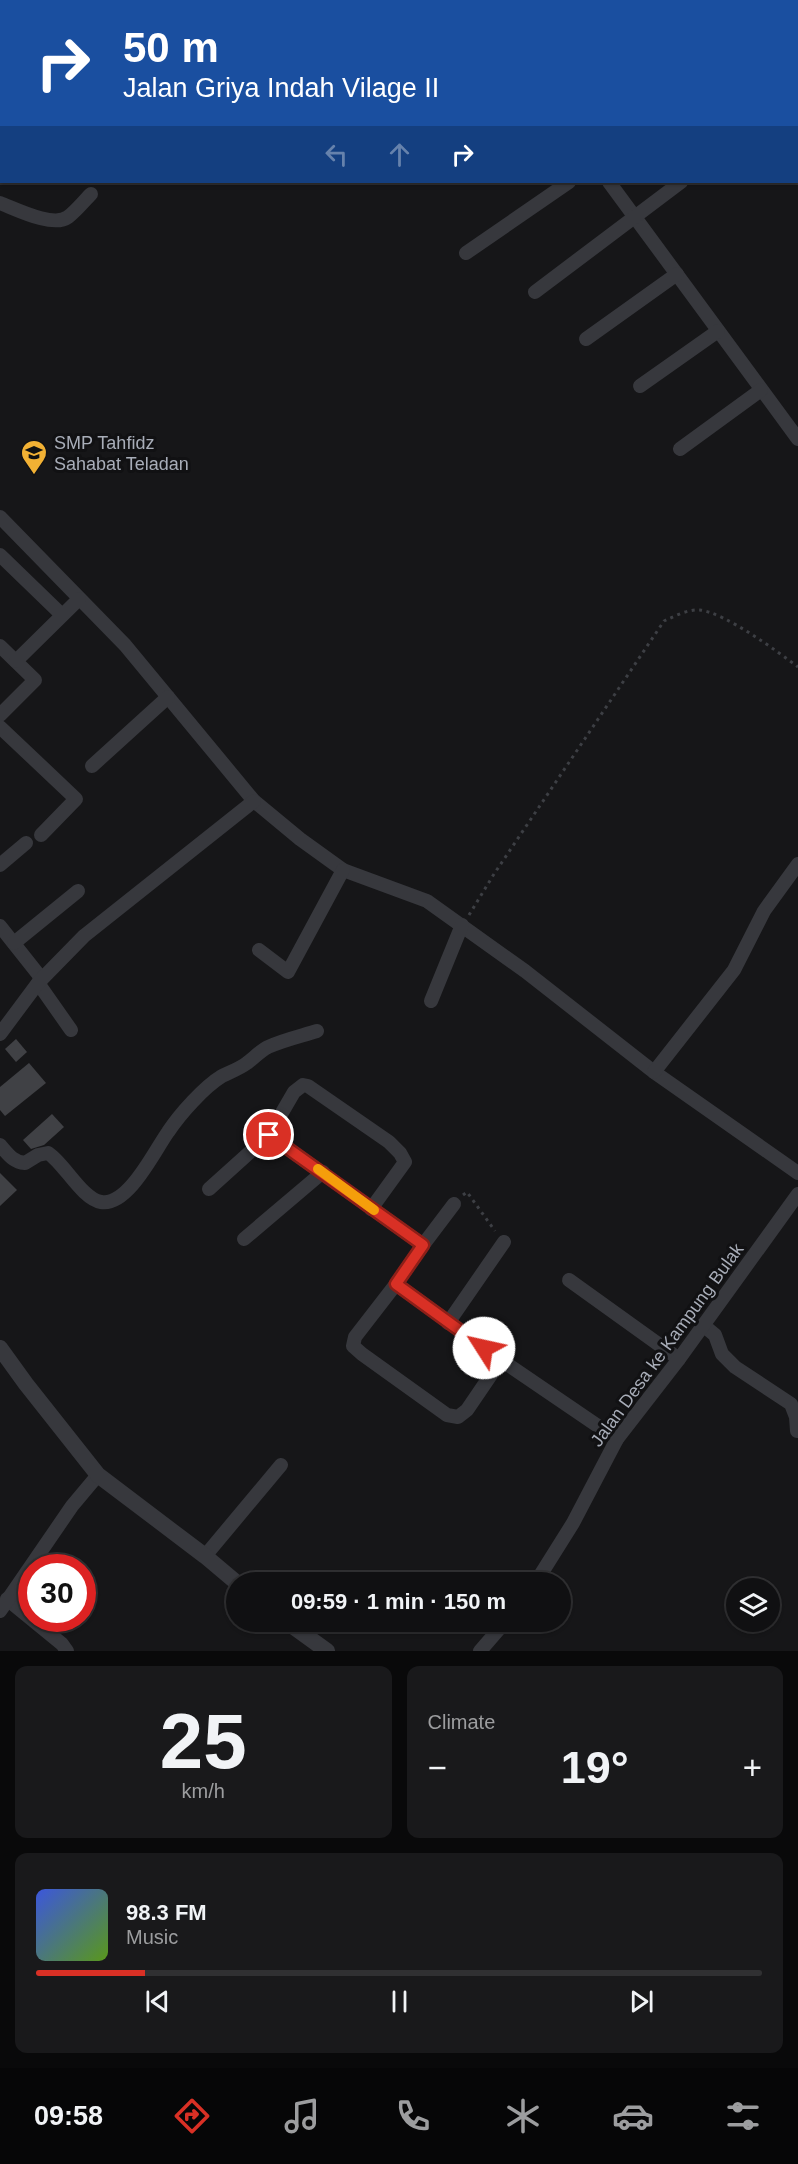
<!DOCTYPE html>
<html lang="en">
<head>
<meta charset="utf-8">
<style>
  :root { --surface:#101012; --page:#19191b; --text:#f1f3f6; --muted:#9c9d9f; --line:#303032; --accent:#d93025 }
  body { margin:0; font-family:Arial,sans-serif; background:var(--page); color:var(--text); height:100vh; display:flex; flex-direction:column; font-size:22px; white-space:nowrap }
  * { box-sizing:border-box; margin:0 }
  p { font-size:20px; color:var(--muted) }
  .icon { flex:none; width:33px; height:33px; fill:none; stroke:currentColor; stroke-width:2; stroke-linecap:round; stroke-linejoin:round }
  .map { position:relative; height:1651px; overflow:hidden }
  .panel { display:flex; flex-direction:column; gap:15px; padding:15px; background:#09090a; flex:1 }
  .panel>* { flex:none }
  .hud { position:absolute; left:0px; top:0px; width:798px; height:183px; box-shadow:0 2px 4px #0004,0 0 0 2px var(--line); background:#1a4fa0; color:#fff; overflow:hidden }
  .controls { position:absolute; left:726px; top:1578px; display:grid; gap:12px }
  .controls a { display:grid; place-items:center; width:54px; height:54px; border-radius:50%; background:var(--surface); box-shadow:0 2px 4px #0004,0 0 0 2px var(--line); font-size:30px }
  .speed { position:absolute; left:18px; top:1554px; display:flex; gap:12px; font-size:30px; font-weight:700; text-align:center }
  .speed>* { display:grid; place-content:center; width:78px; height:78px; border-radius:50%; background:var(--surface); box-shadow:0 2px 4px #0004,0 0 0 2px var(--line); line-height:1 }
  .speed .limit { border:9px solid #d22; background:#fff; color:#111 }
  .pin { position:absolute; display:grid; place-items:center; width:51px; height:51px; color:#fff; margin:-26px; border:3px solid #fff; border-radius:50%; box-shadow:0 2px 6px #0007 }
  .me { position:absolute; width:66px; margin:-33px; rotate:305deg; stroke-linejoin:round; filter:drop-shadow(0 0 4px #0008) }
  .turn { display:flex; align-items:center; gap:21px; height:126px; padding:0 24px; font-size:27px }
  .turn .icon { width:78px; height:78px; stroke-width:2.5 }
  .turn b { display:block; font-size:42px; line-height:51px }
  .lanes { display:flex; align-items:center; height:57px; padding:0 24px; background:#0003; justify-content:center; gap:30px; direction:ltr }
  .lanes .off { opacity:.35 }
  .big { font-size:45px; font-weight:700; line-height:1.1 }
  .panel .widget { flex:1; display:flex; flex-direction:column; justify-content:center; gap:9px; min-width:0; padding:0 21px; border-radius:12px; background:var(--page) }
  .panel .dial { align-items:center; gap:0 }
  .dial b { font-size:78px; line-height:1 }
  .song { display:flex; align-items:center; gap:18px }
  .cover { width:72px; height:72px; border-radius:9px; background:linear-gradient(135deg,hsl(230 70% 55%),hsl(90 70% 35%)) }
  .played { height:6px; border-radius:3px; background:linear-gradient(90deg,var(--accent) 15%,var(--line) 15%) }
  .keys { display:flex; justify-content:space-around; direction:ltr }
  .heat { display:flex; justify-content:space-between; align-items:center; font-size:33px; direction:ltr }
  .panel .tiles { flex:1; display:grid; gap:15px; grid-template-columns:1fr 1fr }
  .widget:last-child { grid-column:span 2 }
  .trip { position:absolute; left:226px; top:1572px; width:345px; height:60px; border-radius:30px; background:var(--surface); box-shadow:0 2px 4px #0004,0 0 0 2px var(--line); font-weight:700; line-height:60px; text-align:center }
  .tabs { display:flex; height:96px; justify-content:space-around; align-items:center; background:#060607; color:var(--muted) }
  .tabs .icon { width:42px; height:42px }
  .tabs .current { color:var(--accent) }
  .tabs b { font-size:27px; color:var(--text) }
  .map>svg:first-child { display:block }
</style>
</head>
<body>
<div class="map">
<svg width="798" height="1651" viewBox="0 0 798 1651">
  <rect width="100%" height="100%" fill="#161618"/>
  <!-- building -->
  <g fill="#404145">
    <path d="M 16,1039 L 27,1052 L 16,1062 L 5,1049 Z"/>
    <path d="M 29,1063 L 46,1083 L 5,1116 L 0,1110 L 0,1087 Z"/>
    <path d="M 52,1114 L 64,1127 L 44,1145 L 31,1149 L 23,1140 Z"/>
    <path d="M 0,1173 L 17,1190 L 0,1206 Z"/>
  </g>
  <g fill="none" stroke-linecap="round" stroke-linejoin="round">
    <!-- path -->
    <g stroke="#3d3f44" stroke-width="3" stroke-dasharray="3 4.5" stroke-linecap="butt">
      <path d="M 469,915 L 494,874 L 664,621 C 675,616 688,609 700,610 C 725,613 777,651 798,667"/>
      <path d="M 463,1195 L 467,1192 L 495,1231"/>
    </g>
    <!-- minor -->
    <g stroke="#37383d" stroke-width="14">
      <path d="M 478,0 L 479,2"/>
      <path d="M 210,2 L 212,0"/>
      <path d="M 449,2 L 451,0"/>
      <path d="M 609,182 L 798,439"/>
      <path d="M 0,203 C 16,209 53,228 68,217 C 76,211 84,201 91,194"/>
      <path d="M 466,253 L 569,182"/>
      <path d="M 535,292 L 681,182"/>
      <path d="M 586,339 L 677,274"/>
      <path d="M 640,386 L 718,331"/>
      <path d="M 680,449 L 761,390"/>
      <path d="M 0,517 L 125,645 L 254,801 L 300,839 L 343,870 L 427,901 L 525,971 L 654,1072 L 798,1173"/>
      <path d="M 0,555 L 62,615"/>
      <path d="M 0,646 L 35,680 L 0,715"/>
      <path d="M 16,661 L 79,599"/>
      <path d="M 0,727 L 76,799 L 41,835"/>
      <path d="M 92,766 L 168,697"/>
      <path d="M 0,865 L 26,843"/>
      <path d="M 0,926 L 42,979"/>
      <path d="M 14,943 L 78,891"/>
      <path d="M 259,950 L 288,972 L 343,870"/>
      <path d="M 38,983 L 71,1030"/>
      <path d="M 431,1001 L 462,925"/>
      <path d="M 0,1034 L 38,983 L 84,936 L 254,801"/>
      <path d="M 654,1072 L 734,970 L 764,911 L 798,864"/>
      <path d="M 269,1135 L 423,1245 L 396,1284 L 501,1360 L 617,1439"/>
      <path d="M 0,1145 C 8,1154 13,1162 25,1163 L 38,1155 L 48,1153 C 64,1163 82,1199 101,1202 C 128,1207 155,1150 168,1132 C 180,1114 204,1087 222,1076 C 230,1072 239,1069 247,1063 C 254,1058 260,1051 268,1047 C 283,1040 301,1036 317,1031"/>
      <path d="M 209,1189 L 269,1135 L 294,1092 L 303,1085 L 308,1086 L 389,1142 L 400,1153 L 405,1162 L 371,1209"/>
      <path d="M 244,1239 L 323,1172"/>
      <path d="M 423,1245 L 454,1204"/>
      <path d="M 569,1280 L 679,1359"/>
      <path d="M 396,1284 L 355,1337 L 353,1346 L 362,1354 L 447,1415 L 458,1417 L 467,1410 L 501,1360"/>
      <path d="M 448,1323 L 504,1242"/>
      <path d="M 703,1325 L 715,1335 L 722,1354 L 735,1367 L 791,1404 L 796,1417 L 797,1431"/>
      <path d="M 205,1556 L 281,1465"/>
      <path d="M 536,1582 L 573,1523 L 617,1439 L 679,1359 L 798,1194"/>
      <path d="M 7,1599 L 62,1644 L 67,1651"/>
      <path d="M 0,1611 L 72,1506 L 98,1475"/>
      <path d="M 480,1651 L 505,1622"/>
    </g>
    <!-- tertiary -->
    <g stroke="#37383d" stroke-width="16">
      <path d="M 0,1348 L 26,1384 L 98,1475 L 205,1556 L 237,1583"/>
      <path d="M 287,1622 L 327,1651"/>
    </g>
  </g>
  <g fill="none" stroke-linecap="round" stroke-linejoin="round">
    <defs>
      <path id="route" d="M 269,1135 L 423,1245 L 396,1284 L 484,1348"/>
    </defs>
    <!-- route casing -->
    <use href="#route" stroke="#8d1f18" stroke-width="15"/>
    <!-- route -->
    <use href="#route" stroke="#d93025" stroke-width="10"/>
    <!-- slow -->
    <path stroke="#f59e0b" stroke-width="10" d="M 318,1169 L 374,1210"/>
  </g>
  <!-- icons -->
  <defs>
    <symbol id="school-pin" viewBox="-11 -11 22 30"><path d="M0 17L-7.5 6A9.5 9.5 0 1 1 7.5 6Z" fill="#f2b134" stroke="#111113"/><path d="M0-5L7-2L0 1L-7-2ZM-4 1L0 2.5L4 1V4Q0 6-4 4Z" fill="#111"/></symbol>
  </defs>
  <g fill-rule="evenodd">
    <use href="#school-pin" x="19" y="438" width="30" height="40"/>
  </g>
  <g text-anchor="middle" stroke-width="6" stroke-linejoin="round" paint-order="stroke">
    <!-- poi labels -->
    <g font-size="18" fill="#a8adb8" stroke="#111113" text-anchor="start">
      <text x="54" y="449">SMP Tahfidz<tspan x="54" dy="21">Sahabat Teladan</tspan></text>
    </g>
    <!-- street labels -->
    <g font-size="18" fill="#a8adb8" stroke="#111113">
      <text transform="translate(667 1345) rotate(-54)" y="6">Jalan Desa ke Kampung Bulak</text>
    </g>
  </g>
</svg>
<div class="controls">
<a><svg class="icon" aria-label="layers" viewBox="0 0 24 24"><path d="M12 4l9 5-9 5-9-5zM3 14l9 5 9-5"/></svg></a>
</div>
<div class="speed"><div class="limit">30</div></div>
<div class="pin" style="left:269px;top:1135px;background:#d93025"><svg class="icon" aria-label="arrive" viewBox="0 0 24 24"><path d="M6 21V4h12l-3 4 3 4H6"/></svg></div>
<svg class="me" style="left:484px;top:1348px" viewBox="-20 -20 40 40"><circle r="19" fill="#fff"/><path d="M0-13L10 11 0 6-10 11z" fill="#d93025"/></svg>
<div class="trip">09:59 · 1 min · 150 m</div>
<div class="hud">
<div class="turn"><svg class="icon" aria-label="right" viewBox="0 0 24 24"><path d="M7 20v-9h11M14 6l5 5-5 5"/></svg><div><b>50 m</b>Jalan Griya Indah Vilage II</div></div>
<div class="lanes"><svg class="icon off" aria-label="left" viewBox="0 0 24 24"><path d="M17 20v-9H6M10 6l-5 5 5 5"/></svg><svg class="icon off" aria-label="ahead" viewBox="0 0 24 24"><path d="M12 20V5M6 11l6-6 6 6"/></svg><svg class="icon" aria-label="right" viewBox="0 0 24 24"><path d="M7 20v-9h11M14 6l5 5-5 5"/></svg></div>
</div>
</div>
<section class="panel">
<div class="tiles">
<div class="widget dial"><b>25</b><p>km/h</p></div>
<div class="widget"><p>Climate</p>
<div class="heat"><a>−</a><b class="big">19°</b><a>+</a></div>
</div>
<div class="widget">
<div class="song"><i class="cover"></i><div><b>98.3 FM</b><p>Music</p></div></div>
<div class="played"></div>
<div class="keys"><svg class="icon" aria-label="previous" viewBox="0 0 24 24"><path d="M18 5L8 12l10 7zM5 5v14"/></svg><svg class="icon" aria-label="pause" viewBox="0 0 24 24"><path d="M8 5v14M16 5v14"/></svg><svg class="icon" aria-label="next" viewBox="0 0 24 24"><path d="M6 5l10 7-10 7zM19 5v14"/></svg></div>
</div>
</div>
</section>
<nav class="tabs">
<b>09:58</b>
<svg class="icon current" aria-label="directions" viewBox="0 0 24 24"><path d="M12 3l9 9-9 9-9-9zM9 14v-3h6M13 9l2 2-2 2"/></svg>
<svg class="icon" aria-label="music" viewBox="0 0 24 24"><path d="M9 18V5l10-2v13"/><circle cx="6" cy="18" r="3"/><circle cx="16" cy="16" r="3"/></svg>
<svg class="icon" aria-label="phone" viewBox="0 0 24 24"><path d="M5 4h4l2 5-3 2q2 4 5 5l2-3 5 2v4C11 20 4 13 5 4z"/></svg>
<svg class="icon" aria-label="climate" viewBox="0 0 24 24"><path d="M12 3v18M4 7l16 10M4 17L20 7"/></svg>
<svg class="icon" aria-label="car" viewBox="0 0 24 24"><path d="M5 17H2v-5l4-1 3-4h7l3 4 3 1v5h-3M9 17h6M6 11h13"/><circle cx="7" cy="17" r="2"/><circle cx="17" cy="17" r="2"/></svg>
<svg class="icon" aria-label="filters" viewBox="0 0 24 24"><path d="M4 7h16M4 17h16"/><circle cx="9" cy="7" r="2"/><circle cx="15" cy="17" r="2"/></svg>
</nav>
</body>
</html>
